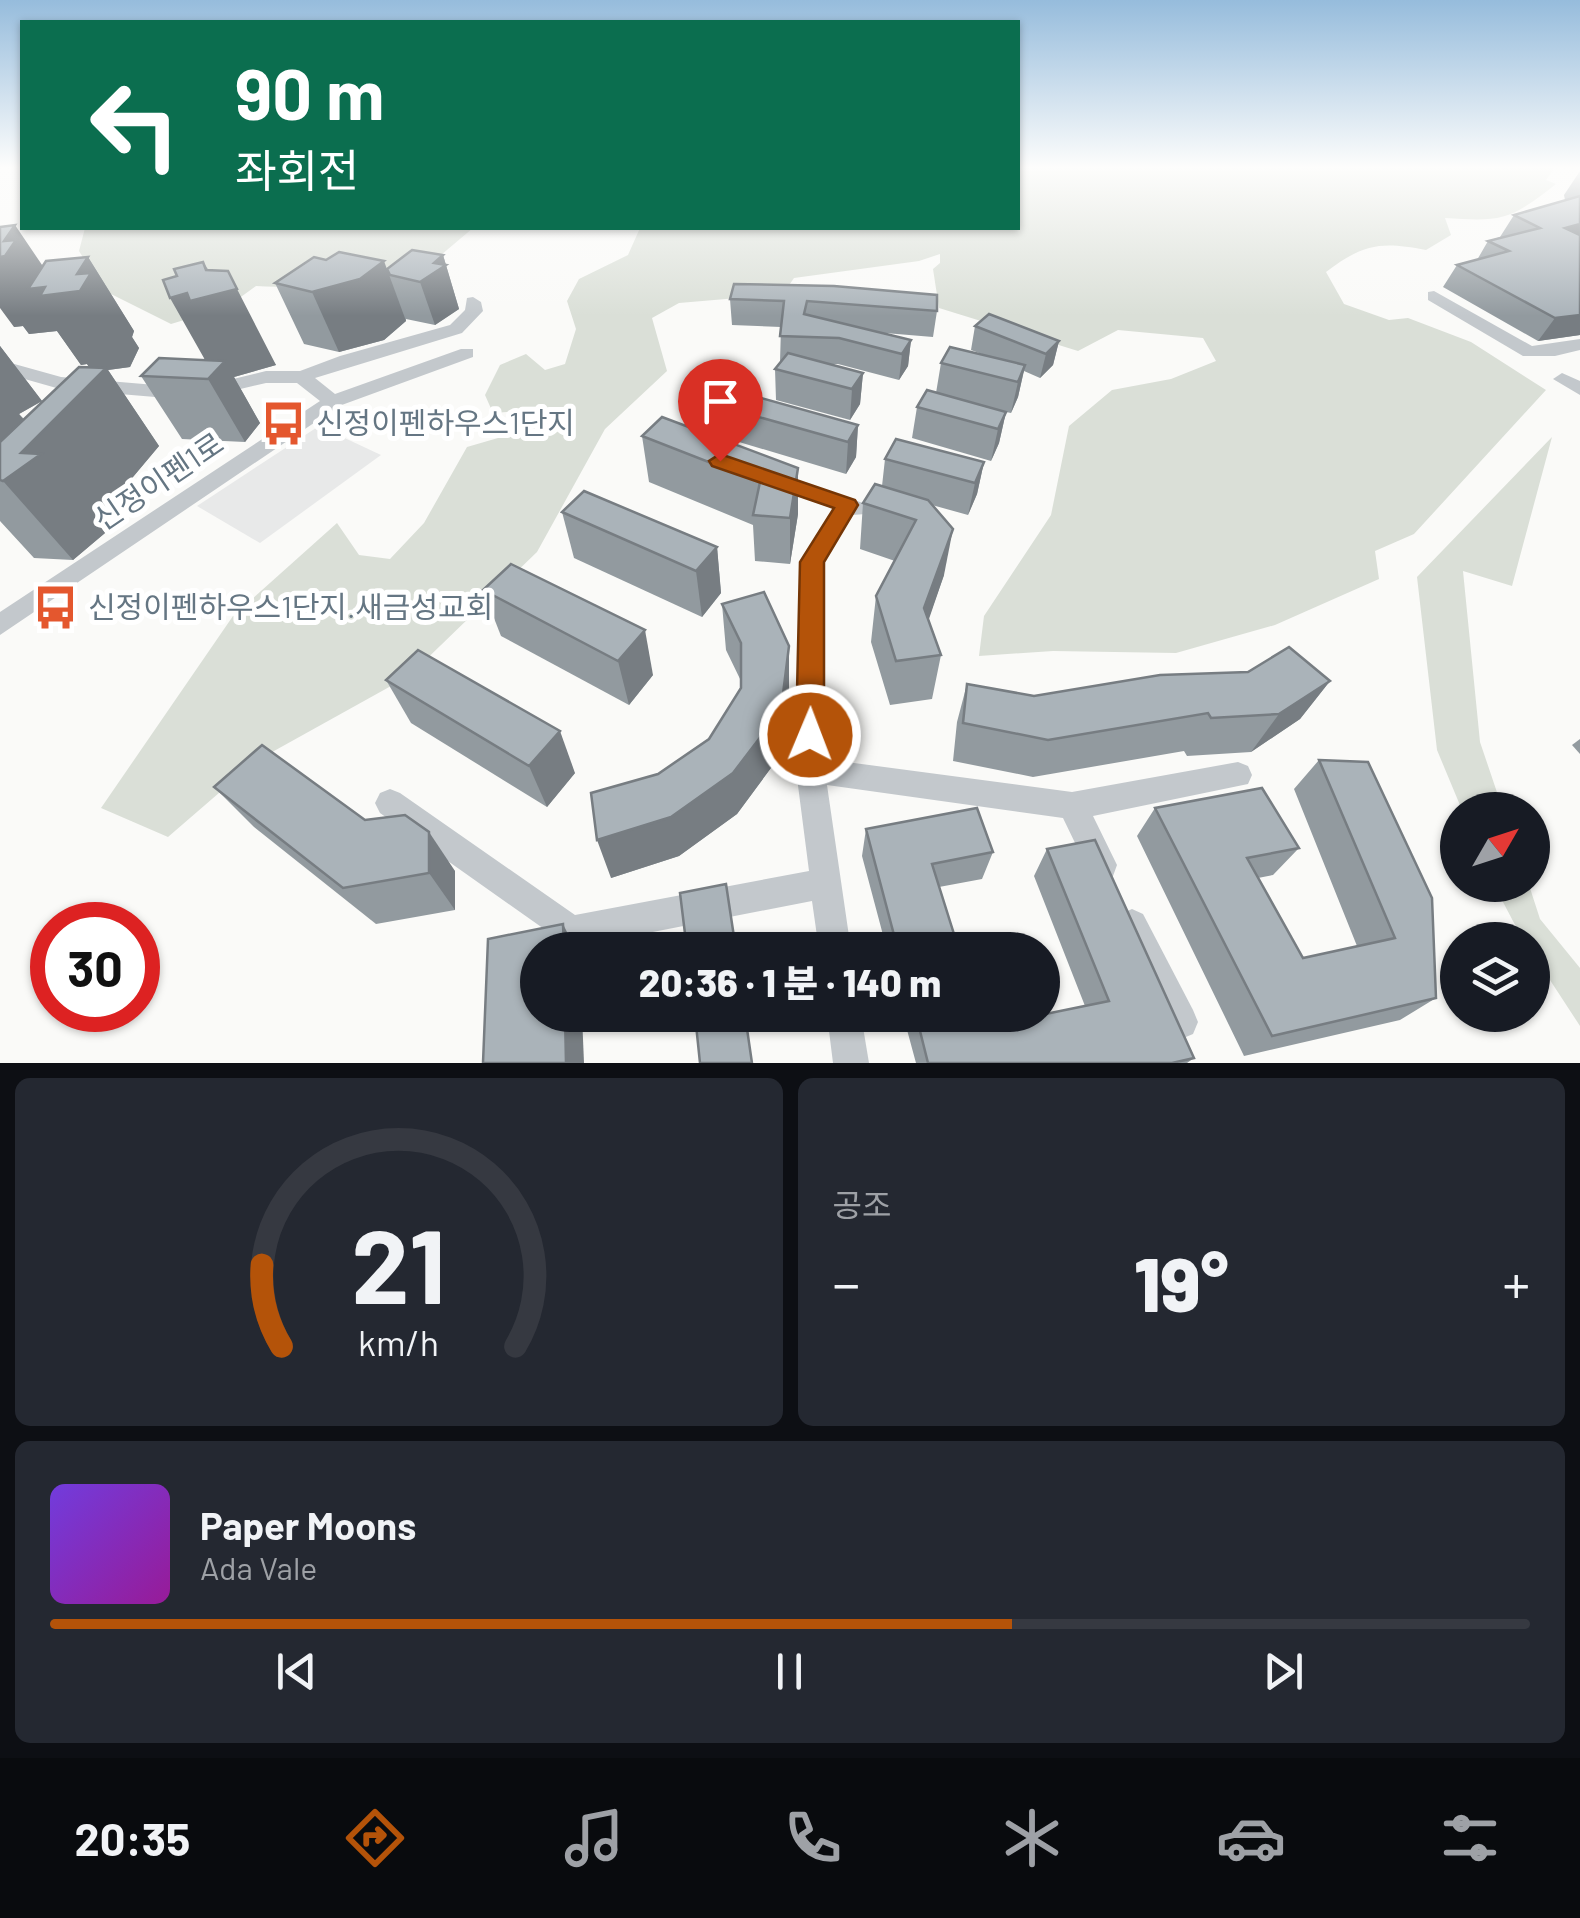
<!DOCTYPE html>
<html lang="ko">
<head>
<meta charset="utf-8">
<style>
  :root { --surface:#171b24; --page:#242831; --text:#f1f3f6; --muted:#9ea1a6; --line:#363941; --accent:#b45309 }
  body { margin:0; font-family:Barlow,"Noto Sans KR",sans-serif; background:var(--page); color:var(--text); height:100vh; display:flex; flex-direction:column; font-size:38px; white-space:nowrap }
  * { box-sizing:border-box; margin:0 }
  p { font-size:32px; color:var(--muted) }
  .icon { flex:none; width:55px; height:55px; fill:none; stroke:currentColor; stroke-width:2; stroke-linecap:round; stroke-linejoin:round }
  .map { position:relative; height:1063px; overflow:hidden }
  .side { display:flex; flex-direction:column; gap:15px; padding:15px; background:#0d0f14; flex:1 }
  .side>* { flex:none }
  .banner { position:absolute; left:20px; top:20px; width:1000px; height:210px; border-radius:0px; box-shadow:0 2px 8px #0004; background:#0b6e4f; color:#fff; overflow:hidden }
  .needle { width:65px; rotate:51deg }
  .controls { position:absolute; left:1440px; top:792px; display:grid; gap:20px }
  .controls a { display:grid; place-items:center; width:110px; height:110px; border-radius:50%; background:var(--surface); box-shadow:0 2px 8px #0004; font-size:50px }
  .speed { position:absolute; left:30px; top:902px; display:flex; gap:20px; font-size:50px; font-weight:700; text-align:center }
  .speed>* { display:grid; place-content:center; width:130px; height:130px; border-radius:50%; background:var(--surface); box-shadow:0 2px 8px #0004; line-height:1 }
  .speed .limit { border:15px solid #d22; background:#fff; color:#111 }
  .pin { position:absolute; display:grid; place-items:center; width:85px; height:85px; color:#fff; margin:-102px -42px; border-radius:50% 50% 50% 0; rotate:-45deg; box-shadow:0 0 10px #0007 }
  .pin .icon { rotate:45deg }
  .me { position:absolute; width:110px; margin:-55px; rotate:1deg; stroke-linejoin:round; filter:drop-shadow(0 0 8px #0008) }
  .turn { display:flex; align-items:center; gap:35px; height:210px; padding:0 50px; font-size:45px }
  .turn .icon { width:130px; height:130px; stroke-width:2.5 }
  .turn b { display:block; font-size:70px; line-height:85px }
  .big { font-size:75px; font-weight:800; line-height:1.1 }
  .side .tile { flex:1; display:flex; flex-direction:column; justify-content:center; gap:15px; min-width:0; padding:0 35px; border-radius:15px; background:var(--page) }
  .side .dial { align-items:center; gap:0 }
  .dial svg { height:260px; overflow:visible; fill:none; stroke:var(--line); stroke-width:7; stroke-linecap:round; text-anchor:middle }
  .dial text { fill:var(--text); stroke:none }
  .song { display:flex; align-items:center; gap:30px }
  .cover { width:120px; height:120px; border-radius:15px; background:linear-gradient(135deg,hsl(260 70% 55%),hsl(300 70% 35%)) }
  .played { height:10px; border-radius:5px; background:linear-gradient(90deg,var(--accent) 65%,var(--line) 65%) }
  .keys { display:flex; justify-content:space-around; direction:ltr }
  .heat { display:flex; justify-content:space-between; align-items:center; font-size:55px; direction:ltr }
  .side .tiles { flex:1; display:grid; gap:15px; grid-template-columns:1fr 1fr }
  .tile:last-child { grid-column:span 2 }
  .trip { position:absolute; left:520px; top:932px; width:540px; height:100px; border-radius:50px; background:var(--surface); box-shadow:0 2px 8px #0004; font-weight:800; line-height:100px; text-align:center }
  .dock { display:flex; height:160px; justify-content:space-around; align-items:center; background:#090b0e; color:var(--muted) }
  .dock .icon { width:70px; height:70px }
  .dock .current { color:var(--accent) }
  .dock b { font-size:45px; color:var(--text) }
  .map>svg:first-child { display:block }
</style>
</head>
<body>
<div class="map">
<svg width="1580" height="1063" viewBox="0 0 1580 1063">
  <rect width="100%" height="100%" fill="#fafaf8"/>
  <!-- built -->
  <path fill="#e8e9e9" d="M 319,426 L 381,455 L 260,543 L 197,506 Z"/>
  <!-- green -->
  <g fill="#dadfd7">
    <path d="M 1018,167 L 1555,167 L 1546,180 L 1556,184 C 1510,220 1503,222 1445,218 L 1451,235 L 1426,250 C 1380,241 1363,244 1326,272 L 1344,304 L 1389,320 L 1408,318 L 1471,342 L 1546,390 L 1414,534 L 1375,551 L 1379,579 L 1275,625 L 1176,653 L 1053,651 L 979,656 L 984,616 L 1051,515 L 1069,426 L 1112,390 L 1171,379 L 1216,361 L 1203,338 L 1118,330 L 1078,351 L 939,308 L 933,269 L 940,263 L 940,254 L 919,261 L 794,278 L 783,294 L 679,303 L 652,318 L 667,371 L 605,429 L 537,552 L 409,676 L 256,761 L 168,837 L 101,808 L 233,616 L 337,523 L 359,555 L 390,559 L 424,523 L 467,447 L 522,431 L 560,408 L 493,413 L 485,395 L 500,365 L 526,354 L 545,370 L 565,364 L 576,329 L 567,301 L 579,279 L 628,255 L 640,228 L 1018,228 Z"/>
    <path d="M 85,228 L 473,228 L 441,255 L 411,249 L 412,262 C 362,277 309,290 256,286 L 227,307 L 171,324 L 103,290 L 79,251 Z"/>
    <path d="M 1552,437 L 1512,586 L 1463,571 L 1480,742 L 1503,810 L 1462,810 L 1437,750 L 1417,577 Z"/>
    <path d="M 1494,885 L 1529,885 L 1540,919 L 1580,968 L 1580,1026 L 1533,954 L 1532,940 L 1523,940 Z"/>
  </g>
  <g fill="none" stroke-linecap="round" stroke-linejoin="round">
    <!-- minor -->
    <g fill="#c3c8cc" fill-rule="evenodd">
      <path d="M 1434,291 L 1532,346 L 1580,339 L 1580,350 L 1555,356 L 1523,356 L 1428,300 L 1428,292 Z"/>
      <path d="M 473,297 L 481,302 L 483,311 L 462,333 L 315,378 L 335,394 L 461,349 L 473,349 L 473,357 L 339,406 L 0,635 L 0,612 L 320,401 L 297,383 L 266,383 L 211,396 L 204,394 L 204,386 L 266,371 L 300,371 L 340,356 L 450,325 L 465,310 L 467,298 Z"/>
      <path d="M 0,360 L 61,377 L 179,387 L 189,393 L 179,399 L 60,389 L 0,372 Z"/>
      <path d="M 1562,373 L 1580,381 L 1580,395 L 1553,379 Z"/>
      <path d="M 770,472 L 866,504 L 869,509 L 866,514 L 852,515 L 824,562 L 824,759 L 1072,792 L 1238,762 L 1248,766 L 1252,775 L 1248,784 L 1093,816 L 1117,865 L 1113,876 L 1102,880 L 1091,876 L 1063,818 L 827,785 L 851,950 L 819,950 L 812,901 L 571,948 L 380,813 L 375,803 L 380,793 L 390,789 L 400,793 L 575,915 L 809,871 L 796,770 L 800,562 L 834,509 L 763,484 L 759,479 Z"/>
      <path d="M 1132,909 L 1143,914 L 1193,1010 L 1198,1022 L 1193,1034 L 1181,1039 L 1169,1034 L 1121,936 L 1116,925 L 1121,914 Z"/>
      <path d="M 827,1015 L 861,1015 L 869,1063 L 833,1063 Z"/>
    </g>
  </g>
  <!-- wall -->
  <g fill="#929a9f">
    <path d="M 1580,171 L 1580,335 L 1538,341 L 1443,287 L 1457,265 L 1477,260 L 1488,241 L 1500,237 L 1514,215 L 1565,200 L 1564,195 Z"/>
    <path d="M 443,255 L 459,309 L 435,325 L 406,319 L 406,321 L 384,340 L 339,352 L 304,344 L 275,283 L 387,269 Z"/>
    <path d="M 88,257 L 134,331 L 132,337 L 139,348 L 130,367 L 108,370 L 159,446 L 96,521 L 105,533 L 73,560 L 34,558 L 0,521 L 0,346 L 42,401 L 19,414 L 24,419 L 89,367 L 87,364 L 81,365 L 57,331 L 29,334 L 23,326 L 14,327 L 43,266 Z"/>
    <path d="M 203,262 L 276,365 L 234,377 L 260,423 L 245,442 L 182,439 L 141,376 L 205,360 L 177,276 Z"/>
    <path d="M 734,284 L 937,311 L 933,337 L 885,333 L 911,340 L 908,366 L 899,380 L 838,364 L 830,364 L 863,373 L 860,404 L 850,420 L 776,400 L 775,369 L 780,362 L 781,327 L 732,325 L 730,299 Z"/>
    <path d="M 975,326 L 1059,341 L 1053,365 L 1040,378 L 1024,371 L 1018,397 L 1011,413 L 1006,412 L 999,443 L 991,461 L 912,438 L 917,407 L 936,393 L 941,363 L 987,356 L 971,350 Z"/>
    <path d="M 716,405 L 858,425 L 856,457 L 846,474 L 719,436 Z"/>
    <path d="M 642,436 L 798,468 L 798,514 L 790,564 L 755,561 L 753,525 L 649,482 Z"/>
    <path d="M 885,459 L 984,462 L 977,494 L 968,515 L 932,505 L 944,575 L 928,620 L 941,655 L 932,699 L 890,705 L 871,642 L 876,596 L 895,561 L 860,549 L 863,503 L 882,486 Z"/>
    <path d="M 562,512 L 717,547 L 721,593 L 702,617 L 574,558 Z"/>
    <path d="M 483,590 L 653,675 L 629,705 L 501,636 Z"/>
    <path d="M 722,604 L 789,691 L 782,753 L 737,814 L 679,856 L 611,878 L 658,774 L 709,739 L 741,688 L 741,681 L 726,650 Z"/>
    <path d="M 386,680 L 575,773 L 547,807 L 411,723 Z"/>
    <path d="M 1330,681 L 1300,719 L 1251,752 L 1187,756 L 1184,751 L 1033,777 L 953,761 L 957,722 L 967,684 L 1034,696 Z"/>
    <path d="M 1580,739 L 1580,754 L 1572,745 Z"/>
    <path d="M 1319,760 L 1436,998 L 1400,1020 L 1244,1056 L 1137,836 L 1155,808 L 1299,848 L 1273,875 L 1258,878 L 1303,958 L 1357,946 L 1294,789 Z"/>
    <path d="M 214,787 L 365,820 L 455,871 L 455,910 L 376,924 L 254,827 Z"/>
    <path d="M 866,829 L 993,852 L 982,879 L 939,887 L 959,950 L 887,950 L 862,856 Z"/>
    <path d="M 1047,849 L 1194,1058 L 1187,1063 L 916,1063 L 903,1015 L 979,1015 L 982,1027 L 1085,1006 L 1034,876 Z"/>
  </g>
  <!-- shaded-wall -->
  <g fill="#777d82">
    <path d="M 1580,224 L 1580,242 L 1565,228 Z"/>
    <path d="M 15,225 L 61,293 L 77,274 L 88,257 L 134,331 L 132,337 L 139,348 L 130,367 L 108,370 L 159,446 L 96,521 L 105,533 L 73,560 L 3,481 L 21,453 L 92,372 L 87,364 L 81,365 L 57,331 L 29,334 L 23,326 L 14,327 L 0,308 L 0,234 Z"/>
    <path d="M 443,255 L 459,309 L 435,325 L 420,282 L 434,263 Z"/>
    <path d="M 384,261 L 406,321 L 384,340 L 339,352 L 312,292 Z"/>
    <path d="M 203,262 L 220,294 L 237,289 L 276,365 L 234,377 L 260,423 L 245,442 L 208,379 L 213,374 L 170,298 L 187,293 Z"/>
    <path d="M 1580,315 L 1580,335 L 1538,341 L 1555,318 Z"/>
    <path d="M 911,340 L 908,366 L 899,380 L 902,354 Z"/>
    <path d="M 1059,341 L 1053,365 L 1040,378 L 1046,354 Z"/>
    <path d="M 0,346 L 42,401 L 19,414 L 36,435 L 0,468 Z"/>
    <path d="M 1025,365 L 1018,397 L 1011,413 L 1018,382 Z"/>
    <path d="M 863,373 L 860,404 L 850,420 L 852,389 Z"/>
    <path d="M 1006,412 L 999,443 L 991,461 L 998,429 Z"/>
    <path d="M 858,425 L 856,457 L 846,474 L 848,442 Z"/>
    <path d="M 984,462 L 977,494 L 968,515 L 975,483 Z"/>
    <path d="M 798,468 L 798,514 L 790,564 L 790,518 Z"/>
    <path d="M 953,529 L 944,575 L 917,654 L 924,608 Z"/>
    <path d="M 717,547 L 721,593 L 702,617 L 696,571 Z"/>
    <path d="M 645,630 L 653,675 L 629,705 L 618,661 Z"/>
    <path d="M 789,646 L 789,691 L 782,753 L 737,814 L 679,856 L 611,878 L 597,840 L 733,773 Z"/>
    <path d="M 1330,681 L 1300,719 L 1251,752 L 1279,714 Z"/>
    <path d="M 560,731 L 575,773 L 547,807 L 529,766 Z"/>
    <path d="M 429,832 L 455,871 L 455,910 L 429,873 Z"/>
    <path d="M 563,924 L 576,950 L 564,950 Z"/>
    <path d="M 565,1015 L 582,1015 L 584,1063 L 566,1063 Z"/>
  </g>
  <!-- building -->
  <g fill="#aab3b9" stroke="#777d82" stroke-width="2.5">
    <path d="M 1580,196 L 1580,224 L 1565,228 L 1580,235 L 1580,315 L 1555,318 L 1457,265 L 1509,251 L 1488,241 L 1540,228 L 1514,215 Z"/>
    <path d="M 15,225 L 4,241 L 16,240 L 5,256 L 0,257 L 0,227 Z"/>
    <path d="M 412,250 L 443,255 L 434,263 L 446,265 L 420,282 L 390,275 L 387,269 Z"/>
    <path d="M 339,252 L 384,261 L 360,279 L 312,292 L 275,283 L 314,257 L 326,260 Z"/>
    <path d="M 88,257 L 77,274 L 91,273 L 80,291 L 40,296 L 45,287 L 28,289 L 46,261 Z"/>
    <path d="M 203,262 L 206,270 L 228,271 L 237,289 L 190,301 L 187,293 L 170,298 L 163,280 L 177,276 L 174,269 Z"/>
    <path d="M 734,284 L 834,286 L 937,295 L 937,311 L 807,301 L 804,314 L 911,340 L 902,354 L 839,338 L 780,336 L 784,301 L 730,299 Z"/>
    <path d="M 989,314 L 1059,341 L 1046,354 L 975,326 Z"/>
    <path d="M 950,347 L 1025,365 L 1018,382 L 941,363 Z"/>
    <path d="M 788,353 L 863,373 L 852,389 L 775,369 Z"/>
    <path d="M 159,358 L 225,361 L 208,379 L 141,376 Z"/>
    <path d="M 79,367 L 106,368 L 21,453 L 41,454 L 3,481 L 0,480 L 0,442 Z"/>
    <path d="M 729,389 L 858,425 L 848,442 L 716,405 Z"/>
    <path d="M 927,390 L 1006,412 L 998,429 L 917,407 Z"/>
    <path d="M 662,417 L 798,468 L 790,518 L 753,515 L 760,482 L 642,436 Z"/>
    <path d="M 896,439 L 984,462 L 975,483 L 885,459 Z"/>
    <path d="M 875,484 L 928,500 L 953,529 L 924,608 L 941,655 L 896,661 L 876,596 L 916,520 L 863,503 Z"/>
    <path d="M 584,491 L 717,547 L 696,571 L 562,512 Z"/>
    <path d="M 511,564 L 645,630 L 618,661 L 483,590 Z"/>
    <path d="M 764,592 L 789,646 L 781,710 L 733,773 L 671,817 L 597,840 L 591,793 L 658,774 L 709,739 L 741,688 L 741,643 L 722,604 Z"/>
    <path d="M 1289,647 L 1330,681 L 1279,714 L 1211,718 L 1208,713 L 1048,740 L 963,723 L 967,684 L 1034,696 L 1160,675 L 1248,672 Z"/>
    <path d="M 418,650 L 560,731 L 529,766 L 386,680 Z"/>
    <path d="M 262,745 L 365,820 L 405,815 L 429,832 L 429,873 L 343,888 L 214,787 Z"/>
    <path d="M 1319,760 L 1368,762 L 1432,898 L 1436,998 L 1272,1036 L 1155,808 L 1262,788 L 1299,848 L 1247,858 L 1303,958 L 1395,938 Z"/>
    <path d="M 977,808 L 993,852 L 932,864 L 959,950 L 898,950 L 866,829 Z"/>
    <path d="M 1095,840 L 1194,1058 L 1172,1063 L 928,1063 L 916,1015 L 979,1015 L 982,1027 L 1109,1001 L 1047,849 Z"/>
    <path d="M 726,884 L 736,950 L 687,950 L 680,893 Z"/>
    <path d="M 563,924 L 564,950 L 538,950 L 538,1015 L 565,1015 L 566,1063 L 483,1063 L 488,939 Z"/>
    <path d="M 695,1015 L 745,1015 L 752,1063 L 700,1063 Z"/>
  </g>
  <!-- sky -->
  <linearGradient id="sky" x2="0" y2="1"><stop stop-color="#96bcdc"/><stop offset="0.53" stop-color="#fdfdfc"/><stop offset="1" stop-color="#fdfdfc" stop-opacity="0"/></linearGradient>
  <rect width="1580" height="316" fill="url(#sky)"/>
  <!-- route -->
  <path fill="#b45309" stroke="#753606" stroke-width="2.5" d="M 720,454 L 855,500 L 858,505 L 824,562 L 824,735 L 820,744 L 810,747 L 800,744 L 796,735 L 800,562 L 834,508 L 712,466 L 709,461 Z"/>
  <!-- icons -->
  <defs>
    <symbol id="bus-bare" viewBox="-9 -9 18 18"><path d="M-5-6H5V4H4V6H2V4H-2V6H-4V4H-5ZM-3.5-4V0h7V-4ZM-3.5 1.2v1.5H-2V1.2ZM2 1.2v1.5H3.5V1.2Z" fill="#e4572e" stroke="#fff" stroke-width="2.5" paint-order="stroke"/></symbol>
  </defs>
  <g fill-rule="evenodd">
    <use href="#bus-bare" x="252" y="392" width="63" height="63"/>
    <use href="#bus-bare" x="24" y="576" width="63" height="63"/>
  </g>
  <g text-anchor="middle" stroke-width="10" stroke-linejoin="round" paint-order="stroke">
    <!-- poi labels -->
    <g font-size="30" fill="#657683" stroke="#fff" text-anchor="start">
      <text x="316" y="434">신정이펜하우스1단지</text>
      <text x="88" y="618">신정이펜하우스1단지.새금성교회</text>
    </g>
    <!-- street labels -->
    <g font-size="30" fill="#657683" stroke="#fff">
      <text transform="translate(159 482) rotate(-34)" y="10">신정이펜1로</text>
    </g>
  </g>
</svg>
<div class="controls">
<a><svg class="needle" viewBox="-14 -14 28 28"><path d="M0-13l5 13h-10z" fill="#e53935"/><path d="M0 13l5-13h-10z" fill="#9ea1a6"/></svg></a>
<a><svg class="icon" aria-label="layers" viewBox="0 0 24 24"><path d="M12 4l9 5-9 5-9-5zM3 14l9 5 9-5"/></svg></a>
</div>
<div class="speed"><div class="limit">30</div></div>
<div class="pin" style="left:720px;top:461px;background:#d93025"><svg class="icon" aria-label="arrive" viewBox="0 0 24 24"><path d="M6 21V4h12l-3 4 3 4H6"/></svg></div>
<svg class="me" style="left:810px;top:735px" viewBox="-20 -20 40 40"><circle r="17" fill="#b45309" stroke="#fff" stroke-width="3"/><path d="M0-11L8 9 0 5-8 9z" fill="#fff"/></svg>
<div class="trip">20:36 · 1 분 · 140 m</div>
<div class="banner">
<div class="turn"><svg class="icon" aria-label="left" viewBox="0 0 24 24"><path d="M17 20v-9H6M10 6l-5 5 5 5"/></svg><div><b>90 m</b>좌회전</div></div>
</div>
</div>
<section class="side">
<div class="tiles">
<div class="tile dial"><svg viewBox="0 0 100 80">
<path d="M14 69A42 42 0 1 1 86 69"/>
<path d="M14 69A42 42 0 0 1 8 44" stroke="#b45309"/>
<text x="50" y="56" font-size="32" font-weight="700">21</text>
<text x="50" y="72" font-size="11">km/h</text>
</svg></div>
<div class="tile"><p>공조</p>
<div class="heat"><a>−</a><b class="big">19°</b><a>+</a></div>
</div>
<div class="tile">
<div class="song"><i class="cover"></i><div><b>Paper Moons</b><p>Ada Vale</p></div></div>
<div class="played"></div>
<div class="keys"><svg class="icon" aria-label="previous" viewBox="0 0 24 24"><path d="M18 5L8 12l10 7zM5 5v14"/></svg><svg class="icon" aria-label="pause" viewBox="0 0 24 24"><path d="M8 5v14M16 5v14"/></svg><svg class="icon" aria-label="next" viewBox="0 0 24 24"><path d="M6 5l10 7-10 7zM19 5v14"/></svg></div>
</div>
</div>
</section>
<nav class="dock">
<b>20:35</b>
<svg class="icon current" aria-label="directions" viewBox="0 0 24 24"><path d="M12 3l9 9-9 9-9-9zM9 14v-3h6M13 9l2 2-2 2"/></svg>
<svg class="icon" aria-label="music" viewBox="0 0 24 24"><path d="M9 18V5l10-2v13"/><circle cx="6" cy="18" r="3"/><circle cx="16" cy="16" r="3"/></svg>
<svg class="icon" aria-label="phone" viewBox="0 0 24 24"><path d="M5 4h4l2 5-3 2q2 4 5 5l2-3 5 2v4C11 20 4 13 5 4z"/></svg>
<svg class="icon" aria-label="climate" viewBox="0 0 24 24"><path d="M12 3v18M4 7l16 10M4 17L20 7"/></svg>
<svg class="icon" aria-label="car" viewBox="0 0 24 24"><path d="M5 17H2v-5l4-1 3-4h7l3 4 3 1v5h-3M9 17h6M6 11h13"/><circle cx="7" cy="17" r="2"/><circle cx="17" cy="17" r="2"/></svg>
<svg class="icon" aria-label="filters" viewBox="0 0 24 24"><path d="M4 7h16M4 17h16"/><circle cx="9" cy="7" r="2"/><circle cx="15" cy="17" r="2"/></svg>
</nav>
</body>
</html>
